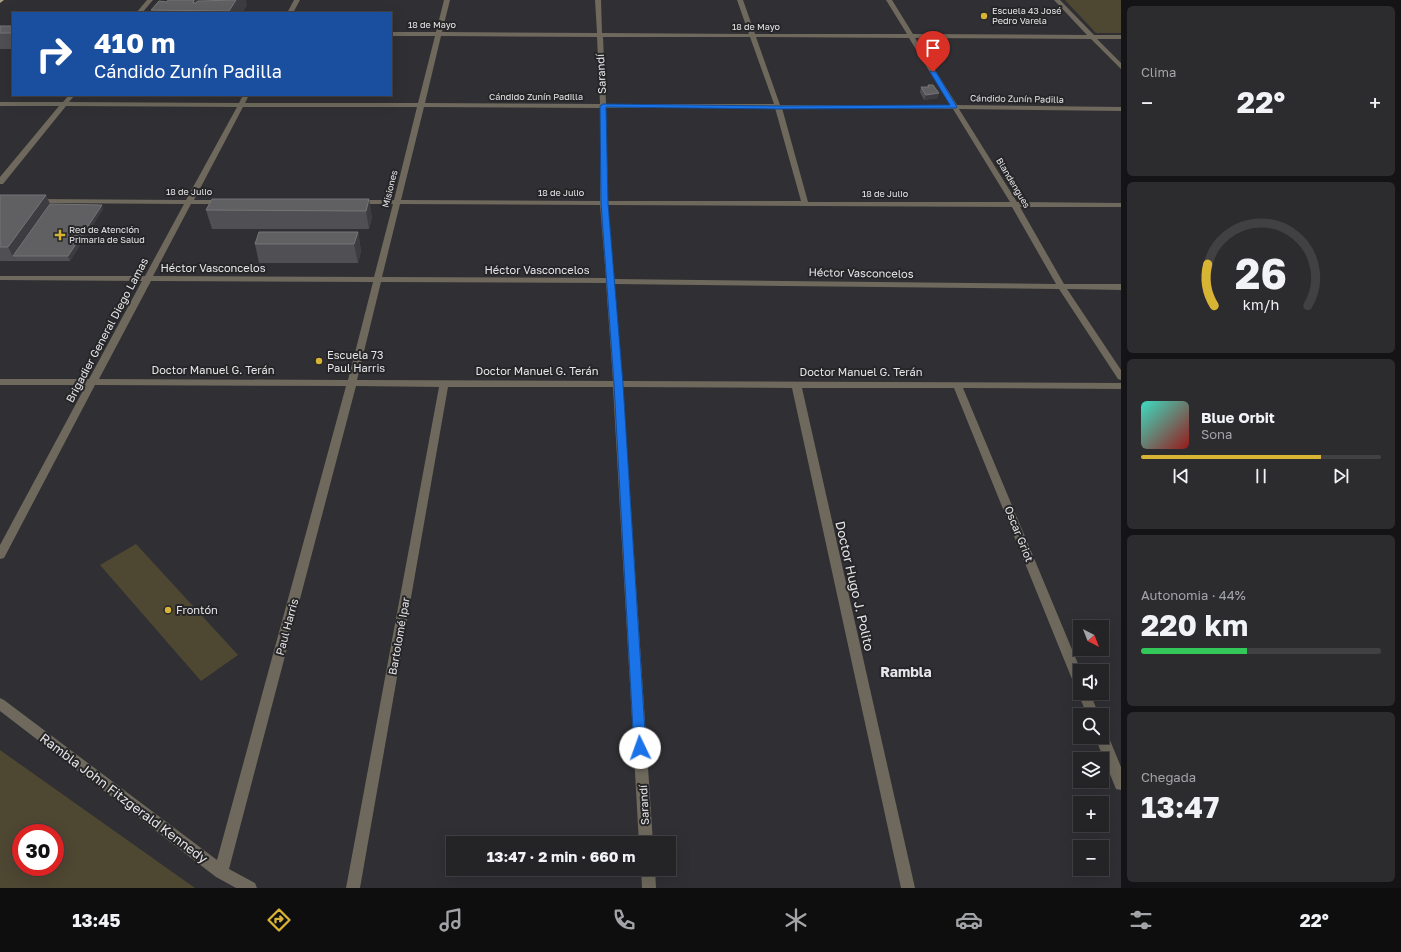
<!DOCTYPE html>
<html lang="pt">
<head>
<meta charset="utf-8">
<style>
  :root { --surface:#242326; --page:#2c2b2e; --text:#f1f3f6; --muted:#a3a4a7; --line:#414043; --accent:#d8b434 }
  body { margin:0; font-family:"Golos Text",sans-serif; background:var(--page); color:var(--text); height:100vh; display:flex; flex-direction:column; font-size:15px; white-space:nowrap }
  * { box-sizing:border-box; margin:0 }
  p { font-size:13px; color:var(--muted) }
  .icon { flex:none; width:22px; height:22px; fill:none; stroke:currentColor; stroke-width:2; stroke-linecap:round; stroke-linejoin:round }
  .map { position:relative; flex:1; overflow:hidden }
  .side { display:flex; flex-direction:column; gap:6px; padding:6px; background:#141315; width:280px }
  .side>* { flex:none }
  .guide { position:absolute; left:12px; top:12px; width:380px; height:84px; border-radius:0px; box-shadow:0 4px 16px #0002,0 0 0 1px var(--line); background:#1a4fa0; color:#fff; overflow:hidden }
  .needle { width:26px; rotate:138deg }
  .fabs { position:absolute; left:1073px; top:620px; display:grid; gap:8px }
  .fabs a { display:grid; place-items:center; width:36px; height:36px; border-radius:0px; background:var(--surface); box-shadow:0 4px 16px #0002,0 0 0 1px var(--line); font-size:20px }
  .speed { position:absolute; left:12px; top:824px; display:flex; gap:8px; font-size:20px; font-weight:700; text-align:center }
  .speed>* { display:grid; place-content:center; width:52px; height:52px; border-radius:50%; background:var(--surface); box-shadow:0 4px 16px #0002,0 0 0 1px var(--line); line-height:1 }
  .speed .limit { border:6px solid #d22; background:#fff; color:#111 }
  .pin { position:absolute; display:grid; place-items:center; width:34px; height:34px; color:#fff; margin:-41px -17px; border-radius:50% 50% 50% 0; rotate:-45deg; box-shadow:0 0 4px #0007 }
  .pin .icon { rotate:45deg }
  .me { position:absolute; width:44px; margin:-22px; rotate:357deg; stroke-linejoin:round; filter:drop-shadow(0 0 3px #0008) }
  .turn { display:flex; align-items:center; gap:14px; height:84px; padding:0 16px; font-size:18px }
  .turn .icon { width:52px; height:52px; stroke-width:2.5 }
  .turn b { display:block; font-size:28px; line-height:34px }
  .big { font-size:30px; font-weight:700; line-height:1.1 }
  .side .widget { flex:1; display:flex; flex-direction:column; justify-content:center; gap:6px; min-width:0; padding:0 14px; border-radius:6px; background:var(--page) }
  .side .dial { align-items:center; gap:0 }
  .dial svg { height:104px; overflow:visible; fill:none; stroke:var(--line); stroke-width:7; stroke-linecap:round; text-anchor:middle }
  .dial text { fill:var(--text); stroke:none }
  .song { display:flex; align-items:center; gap:12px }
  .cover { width:48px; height:48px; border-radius:6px; background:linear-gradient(135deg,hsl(170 70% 55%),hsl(0 70% 35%)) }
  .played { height:4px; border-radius:2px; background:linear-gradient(90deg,var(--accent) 75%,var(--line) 75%) }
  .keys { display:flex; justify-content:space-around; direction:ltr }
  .heat { display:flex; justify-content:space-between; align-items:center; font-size:22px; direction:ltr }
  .charge { height:6px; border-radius:3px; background:linear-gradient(90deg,#34c759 44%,var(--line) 0) }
  .trip { position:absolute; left:446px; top:836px; width:230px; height:40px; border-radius:0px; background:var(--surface); box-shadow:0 4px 16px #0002,0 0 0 1px var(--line); font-weight:700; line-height:40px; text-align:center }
  .tabs { display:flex; height:64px; justify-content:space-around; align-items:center; background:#0e0e0f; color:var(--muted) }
  .tabs .icon { width:28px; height:28px }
  .tabs .selected { color:var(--accent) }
  .tabs b { font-size:18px; color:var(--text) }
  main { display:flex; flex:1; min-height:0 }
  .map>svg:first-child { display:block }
</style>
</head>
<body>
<main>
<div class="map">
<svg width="1121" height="888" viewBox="0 0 1121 888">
  <rect width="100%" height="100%" fill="#302f33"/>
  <!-- green -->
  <g fill="#4e4732" fill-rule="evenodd">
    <path d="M 1065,0 L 1121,0 L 1121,33 L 1096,33 Z"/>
    <path d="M 136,544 L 238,655 L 201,681 L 100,565 Z"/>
    <path d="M 0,750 L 195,888 L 0,888 ZM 21,833 L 55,833 L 55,867 L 21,867 Z"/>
  </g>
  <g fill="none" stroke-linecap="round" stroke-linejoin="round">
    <!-- street -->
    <g fill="#6e695c" fill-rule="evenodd">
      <path d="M 147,0 L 153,0 L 142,13 L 136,13 Z"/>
      <path d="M 294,0 L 300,0 L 293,13 L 287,13 Z"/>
      <path d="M 444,0 L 450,0 L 442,32 L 597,33 L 595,0 L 601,0 L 602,33 L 749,34 L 737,0 L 743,0 L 755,34 L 907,34 L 886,0 L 892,0 L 913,34 L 1087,35 L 1054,0 L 1060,0 L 1094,35 L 1121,35 L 1121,39 L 1097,39 L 1121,63 L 1121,69 L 1091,39 L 915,38 L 957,105 L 1121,107 L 1121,111 L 959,109 L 1017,202 L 1121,203 L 1121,207 L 1020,207 L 1064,284 L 1121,284 L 1121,290 L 1067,289 L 1121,370 L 1121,380 L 1118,379 L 1059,289 L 614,284 L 622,381 L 1121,383 L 1121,389 L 963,388 L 1081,671 L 1080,693 L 1090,693 L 1099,715 L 1087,715 L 1078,693 L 1079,689 L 1076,688 L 1074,684 L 954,388 L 802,388 L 915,888 L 901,888 L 792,388 L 623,387 L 653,843 L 639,843 L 613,387 L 448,387 L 360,888 L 346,888 L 439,387 L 356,386 L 229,869 L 255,883 L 257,888 L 236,888 L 216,877 L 0,711 L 0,698 L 4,700 L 217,860 L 346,386 L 95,385 L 4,558 L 0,559 L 0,545 L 86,385 L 0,385 L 0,379 L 89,379 L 142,281 L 0,280 L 0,276 L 145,276 L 184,204 L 36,203 L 32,201 L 36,199 L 186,200 L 237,107 L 66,106 L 3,184 L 0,184 L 0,177 L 59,106 L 0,106 L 0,102 L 63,102 L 69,95 L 75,95 L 69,102 L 239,103 L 243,95 L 249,95 L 245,103 L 418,103 L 435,36 L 391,36 L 391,32 L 436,32 ZM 441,36 L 597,37 L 600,104 L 425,103 ZM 603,37 L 750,37 L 774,104 L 606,104 ZM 756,37 L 909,38 L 950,105 L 780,105 ZM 243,107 L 417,107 L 394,200 L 356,200 L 352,202 L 356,204 L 393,204 L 374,277 L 153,276 L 191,204 L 224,204 L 228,202 L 224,200 L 194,200 ZM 424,107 L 600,108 L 600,201 L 401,200 ZM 606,108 L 775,108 L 801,201 L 608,201 ZM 782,108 L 953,109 L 1010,202 L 808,202 ZM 400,204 L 600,205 L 606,278 L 382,277 ZM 608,205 L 1012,207 L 1056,284 L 614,279 ZM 151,281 L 373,282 L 348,380 L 99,379 ZM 381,282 L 606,283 L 613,381 L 357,380 Z"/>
      <path d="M 1102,731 L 1107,733 L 1121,767 L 1121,790 L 1116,789 L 1095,737 L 1102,737 Z"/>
      <path d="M 641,869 L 655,869 L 656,888 L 642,888 Z"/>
    </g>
    <!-- primary -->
    <path fill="#aba285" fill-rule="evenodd" d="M 0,0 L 4,0 L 0,3 Z"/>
  </g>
  <!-- wall -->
  <g fill="#504f53">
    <path d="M 198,1 L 247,5 L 242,13 L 152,13 L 151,10 Z"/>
    <rect x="0" y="26" width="13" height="23"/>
    <path d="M 928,85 L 938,98 L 924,100 L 920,92 L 921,87 L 927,87 Z"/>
    <path d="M 31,95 L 47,95 L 46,96 L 31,96 Z"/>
    <path d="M 0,195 L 46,195 L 50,204 L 103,209 L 70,261 L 0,261 Z"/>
    <path d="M 369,199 L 372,218 L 369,229 L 212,229 L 206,210 Z"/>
    <path d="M 358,232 L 361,251 L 358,263 L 259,263 L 255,244 Z"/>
  </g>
  <!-- shaded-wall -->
  <g fill="#3d3c40">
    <path d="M 190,0 L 198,0 L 200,11 Z"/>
    <path d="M 236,0 L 246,0 L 247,5 L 242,13 L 230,13 L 229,11 Z"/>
    <path d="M 939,93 L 938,98 L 924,100 L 926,95 Z"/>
    <path d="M 46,195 L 52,209 L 13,256 L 15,261 L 8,247 Z"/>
    <path d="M 369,199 L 372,218 L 369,229 L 366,211 Z"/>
    <path d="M 102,205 L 103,209 L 70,261 L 68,256 Z"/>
    <path d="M 358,232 L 361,251 L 358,263 L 354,244 Z"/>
  </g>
  <!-- building -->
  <g fill="#606063" stroke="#757578">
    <path d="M 168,0 L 194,0 L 193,3 L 196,3 L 198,1 L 236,0 L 229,11 L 151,10 L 159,1 L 167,2 Z"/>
    <rect x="0" y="26" width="13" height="7"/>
    <path d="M 928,85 L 933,85 L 939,93 L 926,95 L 921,87 L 929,87 Z"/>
    <path d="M 0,195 L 46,195 L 8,247 L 0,247 Z"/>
    <path d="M 212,199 L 369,199 L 366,211 L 206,210 Z"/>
    <path d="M 50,204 L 102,205 L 68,256 L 13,256 Z"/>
    <path d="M 259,232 L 358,232 L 354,244 L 255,244 Z"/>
  </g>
  <!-- route -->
  <path fill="#1a73e8" stroke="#114b97" d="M 931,71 L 936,72 L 957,107 L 956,108 L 778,109 L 606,107 L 608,203 L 623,384 L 646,748 L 645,752 L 640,753 L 636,752 L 634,748 L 614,384 L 601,203 L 600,106 L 603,104 L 778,106 L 950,105 L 930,72 Z"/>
  <!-- markers -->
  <g fill="#d8b434" stroke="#262629" stroke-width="1.5">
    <circle cx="984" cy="16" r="4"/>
    <path d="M58 229h4v4h4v4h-4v4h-4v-4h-4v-4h4z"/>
    <circle cx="319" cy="361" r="4"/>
    <circle cx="168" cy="610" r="4"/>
  </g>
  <g text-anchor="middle" stroke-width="4" stroke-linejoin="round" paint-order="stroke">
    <!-- far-poi labels -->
    <g font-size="9" fill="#e6e6e8" stroke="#262629" text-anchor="start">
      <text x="992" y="14">Escuela 43 José<tspan x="992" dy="10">Pedro Varela</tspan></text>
      <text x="69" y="233">Red de Atención<tspan x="69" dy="10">Primaria de Salud</tspan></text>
    </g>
    <!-- far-street labels -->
    <g font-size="9" fill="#e6e6e8" stroke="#262629">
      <text x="432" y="28">18 de Mayo</text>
      <text x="756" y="30">18 de Mayo</text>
      <text x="536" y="100">Cándido Zunín Padilla</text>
      <text transform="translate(1017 99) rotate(1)" y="3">Cándido Zunín Padilla</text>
      <text transform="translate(1013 183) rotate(59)" y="3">Blandengues</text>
      <text transform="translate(390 189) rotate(-76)" y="3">Misiones</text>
      <text x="189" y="195">18 de Julio</text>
      <text x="561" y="196">18 de Julio</text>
      <text x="885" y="197">18 de Julio</text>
    </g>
    <!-- street labels -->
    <g font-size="11" fill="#e6e6e8" stroke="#262629">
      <text transform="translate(601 74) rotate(-93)" y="4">Sarandí</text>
      <text x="213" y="272">Héctor Vasconcelos</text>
      <text x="537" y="274">Héctor Vasconcelos</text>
      <text transform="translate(861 273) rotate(1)" y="4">Héctor Vasconcelos</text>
      <text transform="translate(107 330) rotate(-62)" y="4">Brigadier General Diego Lamas</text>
      <text x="213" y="374">Doctor Manuel G. Terán</text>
      <text x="537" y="375">Doctor Manuel G. Terán</text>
      <text x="861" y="376">Doctor Manuel G. Terán</text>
      <text transform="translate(1019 534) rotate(68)" y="4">Oscar Griot</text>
      <text transform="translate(287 627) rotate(-75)" y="4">Paul Harris</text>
      <text transform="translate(399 636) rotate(-80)" y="4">Bartolomé Ipar</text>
      <text transform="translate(644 805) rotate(-93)" y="4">Sarandí</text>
    </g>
    <!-- poi labels -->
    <g font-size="11" fill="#e6e6e8" stroke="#262629" text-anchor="start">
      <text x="327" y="359">Escuela 73<tspan x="327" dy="13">Paul Harris</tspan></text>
      <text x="176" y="614">Frontón</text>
    </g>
    <!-- near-street labels -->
    <g font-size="13" fill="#e6e6e8" stroke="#262629">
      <text transform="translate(855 586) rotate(77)" y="5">Doctor Hugo J. Polito</text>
      <text transform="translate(124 798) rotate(37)" y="5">Rambla John Fitzgerald Kennedy</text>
    </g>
    <!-- near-neighbourhood labels -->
    <g font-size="14" font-weight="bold" fill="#e6e6e8" stroke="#262629">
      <text x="906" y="677">Rambla</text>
    </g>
  </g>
</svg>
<div class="fabs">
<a><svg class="needle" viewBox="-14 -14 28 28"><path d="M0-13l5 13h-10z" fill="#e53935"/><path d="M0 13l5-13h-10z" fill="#a3a4a7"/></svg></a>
<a><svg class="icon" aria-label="sound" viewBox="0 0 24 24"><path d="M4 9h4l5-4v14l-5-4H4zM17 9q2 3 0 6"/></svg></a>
<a><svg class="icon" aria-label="search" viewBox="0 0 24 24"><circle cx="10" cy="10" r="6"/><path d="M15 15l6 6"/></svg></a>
<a><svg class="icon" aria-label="layers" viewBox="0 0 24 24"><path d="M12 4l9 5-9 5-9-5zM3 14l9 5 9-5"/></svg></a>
<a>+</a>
<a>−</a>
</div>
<div class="speed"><div class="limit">30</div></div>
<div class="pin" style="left:933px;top:72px;background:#d93025"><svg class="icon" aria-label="arrive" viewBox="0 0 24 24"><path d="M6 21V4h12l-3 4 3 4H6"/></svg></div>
<svg class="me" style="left:640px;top:748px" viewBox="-20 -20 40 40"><circle r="19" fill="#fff"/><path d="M0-13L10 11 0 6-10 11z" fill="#1a73e8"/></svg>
<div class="trip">13:47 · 2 min · 660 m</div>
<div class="guide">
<div class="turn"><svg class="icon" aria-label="right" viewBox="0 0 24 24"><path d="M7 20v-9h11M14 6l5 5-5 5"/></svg><div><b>410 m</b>Cándido Zunín Padilla</div></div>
</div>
</div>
<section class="side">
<div class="widget"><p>Clima</p>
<div class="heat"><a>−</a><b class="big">22°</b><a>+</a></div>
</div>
<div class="widget dial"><svg viewBox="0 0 100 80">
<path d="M14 69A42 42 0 1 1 86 69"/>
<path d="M14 69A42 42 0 0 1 9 37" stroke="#d8b434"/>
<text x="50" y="56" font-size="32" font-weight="700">26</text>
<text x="50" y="72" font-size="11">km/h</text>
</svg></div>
<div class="widget">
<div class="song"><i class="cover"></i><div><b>Blue Orbit</b><p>Sona</p></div></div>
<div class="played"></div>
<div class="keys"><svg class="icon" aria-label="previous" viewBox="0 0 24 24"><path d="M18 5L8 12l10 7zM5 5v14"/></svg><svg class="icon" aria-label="pause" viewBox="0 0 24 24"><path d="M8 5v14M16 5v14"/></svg><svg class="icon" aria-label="next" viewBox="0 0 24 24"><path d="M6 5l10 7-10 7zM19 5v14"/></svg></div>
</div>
<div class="widget"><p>Autonomia · 44%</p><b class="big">220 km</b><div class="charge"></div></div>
<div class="widget"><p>Chegada</p><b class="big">13:47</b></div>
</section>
</main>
<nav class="tabs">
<b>13:45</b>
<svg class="icon selected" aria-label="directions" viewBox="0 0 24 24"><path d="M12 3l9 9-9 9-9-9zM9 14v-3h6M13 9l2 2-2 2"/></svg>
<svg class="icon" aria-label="music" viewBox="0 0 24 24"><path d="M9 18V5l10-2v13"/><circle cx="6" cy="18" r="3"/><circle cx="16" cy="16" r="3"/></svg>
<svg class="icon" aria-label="phone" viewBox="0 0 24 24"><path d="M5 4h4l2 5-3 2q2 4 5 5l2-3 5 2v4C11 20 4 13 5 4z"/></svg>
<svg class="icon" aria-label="climate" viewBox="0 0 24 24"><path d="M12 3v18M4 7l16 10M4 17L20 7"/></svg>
<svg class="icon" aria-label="car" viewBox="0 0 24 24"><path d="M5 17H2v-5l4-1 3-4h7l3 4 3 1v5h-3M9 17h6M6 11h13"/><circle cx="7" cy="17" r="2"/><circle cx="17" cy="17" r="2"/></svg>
<svg class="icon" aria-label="filters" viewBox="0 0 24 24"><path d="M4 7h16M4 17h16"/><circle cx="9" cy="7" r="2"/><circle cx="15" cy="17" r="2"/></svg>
<b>22°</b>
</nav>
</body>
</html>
